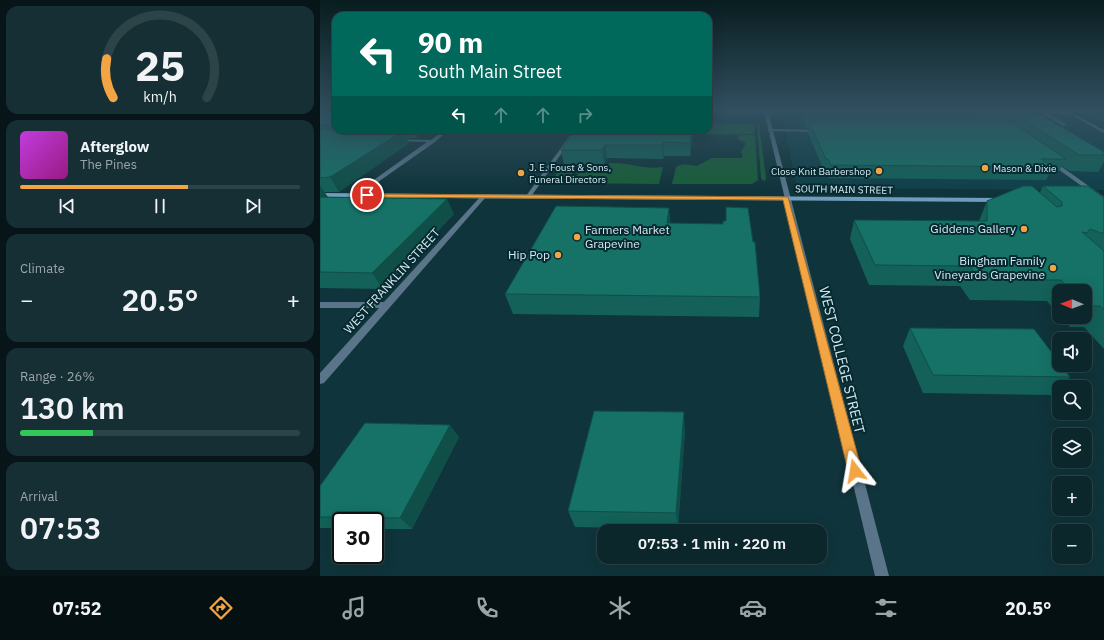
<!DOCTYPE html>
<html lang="en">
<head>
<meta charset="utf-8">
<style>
  :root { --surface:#0c272c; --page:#152f34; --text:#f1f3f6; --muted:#9aa5a9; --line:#2c4448; --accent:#f2a542 }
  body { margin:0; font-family:"IBM Plex Sans",sans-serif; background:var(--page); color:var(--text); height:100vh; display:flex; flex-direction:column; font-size:15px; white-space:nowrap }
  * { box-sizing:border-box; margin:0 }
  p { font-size:13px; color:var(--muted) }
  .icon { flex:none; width:22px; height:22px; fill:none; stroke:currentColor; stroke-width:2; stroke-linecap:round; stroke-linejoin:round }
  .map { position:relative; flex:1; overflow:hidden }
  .details { display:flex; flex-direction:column; gap:6px; padding:6px; background:#071518; width:320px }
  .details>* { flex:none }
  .banner { position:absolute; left:12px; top:12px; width:380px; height:122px; border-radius:12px; box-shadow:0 4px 16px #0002,0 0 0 1px var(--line); background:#00695c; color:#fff; overflow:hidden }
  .needle { width:26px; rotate:271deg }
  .controls { position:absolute; left:732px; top:284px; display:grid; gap:8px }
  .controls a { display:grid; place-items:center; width:40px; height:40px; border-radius:8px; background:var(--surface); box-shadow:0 4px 16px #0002,0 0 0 1px var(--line); font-size:20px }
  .speed { position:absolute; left:12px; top:512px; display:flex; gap:8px; font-size:20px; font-weight:700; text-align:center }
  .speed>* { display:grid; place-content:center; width:52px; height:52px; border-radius:50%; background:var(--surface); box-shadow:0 4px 16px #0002,0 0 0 1px var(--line); line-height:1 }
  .speed .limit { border:2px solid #111; border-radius:6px; background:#fff; color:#111 }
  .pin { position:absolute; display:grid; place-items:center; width:34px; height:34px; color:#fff; margin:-17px; border:2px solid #fff; border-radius:50%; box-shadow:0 1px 4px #0007 }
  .me { position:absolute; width:44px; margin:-22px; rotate:346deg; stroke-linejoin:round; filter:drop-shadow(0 0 3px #0008) }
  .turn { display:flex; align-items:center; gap:14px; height:84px; padding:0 20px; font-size:18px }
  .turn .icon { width:52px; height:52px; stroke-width:2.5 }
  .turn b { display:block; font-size:28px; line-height:34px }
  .lanes { display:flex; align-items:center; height:38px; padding:0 20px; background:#0003; justify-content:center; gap:20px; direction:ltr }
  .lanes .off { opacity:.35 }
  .big { font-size:30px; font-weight:600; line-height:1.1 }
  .details .widget { flex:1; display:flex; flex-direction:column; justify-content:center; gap:6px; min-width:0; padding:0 14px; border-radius:12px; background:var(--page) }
  .details .dial { align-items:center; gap:0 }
  .dial svg { height:104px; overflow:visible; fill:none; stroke:var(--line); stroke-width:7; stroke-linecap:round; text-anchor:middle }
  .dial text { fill:var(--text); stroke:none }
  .song { display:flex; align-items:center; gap:12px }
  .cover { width:48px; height:48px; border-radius:6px; background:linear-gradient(135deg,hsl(290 70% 55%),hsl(310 70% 35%)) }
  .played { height:4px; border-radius:2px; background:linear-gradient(90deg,var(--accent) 60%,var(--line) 60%) }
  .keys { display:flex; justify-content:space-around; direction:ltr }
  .heat { display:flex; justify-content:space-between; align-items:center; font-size:22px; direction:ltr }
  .charge { height:6px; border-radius:3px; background:linear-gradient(90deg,#34c759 26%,var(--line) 0) }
  .trip { position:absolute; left:277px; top:524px; width:230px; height:40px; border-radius:12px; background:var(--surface); box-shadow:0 4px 16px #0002,0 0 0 1px var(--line); font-weight:600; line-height:40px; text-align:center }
  .menu { display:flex; height:64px; justify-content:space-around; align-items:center; background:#051012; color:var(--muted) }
  .menu .icon { width:28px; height:28px }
  .menu .selected { color:var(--accent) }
  .menu b { font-size:18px; color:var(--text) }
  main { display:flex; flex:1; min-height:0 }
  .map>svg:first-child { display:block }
</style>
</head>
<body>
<main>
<section class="details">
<div class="widget dial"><svg viewBox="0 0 100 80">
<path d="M14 69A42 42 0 1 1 86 69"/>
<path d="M14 69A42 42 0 0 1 9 39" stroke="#f2a542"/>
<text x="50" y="56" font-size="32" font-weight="700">25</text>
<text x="50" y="72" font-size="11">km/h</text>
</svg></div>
<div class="widget">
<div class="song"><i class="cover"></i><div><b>Afterglow</b><p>The Pines</p></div></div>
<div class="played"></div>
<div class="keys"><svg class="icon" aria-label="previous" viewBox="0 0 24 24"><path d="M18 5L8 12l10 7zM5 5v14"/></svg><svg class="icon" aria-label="pause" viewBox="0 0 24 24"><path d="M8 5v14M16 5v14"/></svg><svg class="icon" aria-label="next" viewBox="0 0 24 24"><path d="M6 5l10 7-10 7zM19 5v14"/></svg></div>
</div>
<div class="widget"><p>Climate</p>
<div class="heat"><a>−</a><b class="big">20.5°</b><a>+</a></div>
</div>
<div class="widget"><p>Range · 26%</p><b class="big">130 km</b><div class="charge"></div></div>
<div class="widget"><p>Arrival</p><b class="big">07:53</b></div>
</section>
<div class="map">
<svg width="784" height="576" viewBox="0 0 784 576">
  <rect width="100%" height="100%" fill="#10343b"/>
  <!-- built -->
  <path fill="#0f4049" d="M 461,111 L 784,111 L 784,190 L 477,188 Z"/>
  <!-- green -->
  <g fill="#185e38">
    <path d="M 388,123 L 434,124 L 435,134 C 419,134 376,137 365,130 L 388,130 Z"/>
    <path d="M 437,124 L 439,125 L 446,178 L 445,181 L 442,180 L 441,177 Z"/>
    <path d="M 418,135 L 435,135 L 438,180 L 432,184 L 352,184 L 356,167 C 364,163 369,165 377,166 L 392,158 L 421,158 L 423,156 L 421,152 L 426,143 L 418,139 Z"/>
    <path d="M 290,163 C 309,162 325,170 343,167 L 339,184 L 253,183 L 261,169 L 282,170 Z"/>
    <path d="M 241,168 L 255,169 L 246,183 L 236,183 L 232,180 Z"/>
  </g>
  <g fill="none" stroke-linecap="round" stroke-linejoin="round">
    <!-- lane -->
    <g fill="#5a758a" fill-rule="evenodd">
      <path d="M 717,111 L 750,112 L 752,113 L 750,114 L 728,114 L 746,124 L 746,125 L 744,126 Z"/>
      <path d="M 450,129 L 498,130 L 500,131 L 498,132 L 448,131 L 448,130 Z"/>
      <path d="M 254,130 L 258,130 L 210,198 L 206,198 L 206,196 Z"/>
      <path d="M 731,162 L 735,162 L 784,197 L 784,202 L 731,164 Z"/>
    </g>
    <!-- street -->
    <g fill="#5a758a" fill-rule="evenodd">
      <path d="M 444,111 L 448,111 L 569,576 L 555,576 Z"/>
      <path d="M 744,111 L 748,111 L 784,130 L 784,133 Z"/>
      <path d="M 124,130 L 129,130 L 115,142 L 38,196 L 34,196 L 34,194 L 107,142 L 77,141 L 75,140 L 75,139 L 111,140 Z"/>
      <path d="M 163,195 L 166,197 L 165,198 L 4,383 L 0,384 L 0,373 L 59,308 L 0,308 L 0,302 L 64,302 L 161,196 Z"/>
    </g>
    <!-- secondary -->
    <path fill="#709dbe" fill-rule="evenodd" d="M 0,193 L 679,198 L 682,200 L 679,202 L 0,197 Z"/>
  </g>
  <!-- wall -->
  <g fill="#136159">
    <path d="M 0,111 L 16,111 L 16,130 L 108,130 L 96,138 L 87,138 L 89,143 L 19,192 L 4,192 L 8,197 L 134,214 L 63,289 L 0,288 Z"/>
    <path d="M 479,111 L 714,111 L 784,152 L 784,162 L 778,172 L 750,171 L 742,166 L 739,171 L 731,171 L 726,180 L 509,178 L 506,171 L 504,171 L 488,133 L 489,128 L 486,128 Z"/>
    <path d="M 762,111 L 784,111 L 784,122 Z"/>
    <path d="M 373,133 L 370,156 L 344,156 L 343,159 L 287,158 L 284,164 L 244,164 L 241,150 Z"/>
    <path d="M 723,186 L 784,198 L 784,349 L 764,327 L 750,327 L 741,317 L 765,317 L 765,291 L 739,291 L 739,315 L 727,301 L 650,300 L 640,286 L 549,285 L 530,239 L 534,220 L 659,221 L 667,201 L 720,192 Z"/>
    <path d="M 351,223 L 440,297 L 439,317 L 193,314 L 185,294 Z"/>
    <path d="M 590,328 L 750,377 L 742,387 L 739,387 L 739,391 L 735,395 L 603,393 L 583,346 Z"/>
    <path d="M 365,430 L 358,529 L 255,527 L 248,511 Z"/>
    <path d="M 139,437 L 92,529 L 55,529 L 55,521 L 21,521 L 21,528 L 0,528 L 0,486 Z"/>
  </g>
  <!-- shaded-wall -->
  <g fill="#0f4f48">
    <path d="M 93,130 L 108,130 L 96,138 Z"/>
    <path d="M 372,130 L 373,130 L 373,133 L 370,156 L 370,143 Z"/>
    <path d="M 83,131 L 89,143 L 19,192 L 10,177 Z"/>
    <path d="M 343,142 L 344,156 L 343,159 L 342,145 Z"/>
    <path d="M 285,145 L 287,158 L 284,164 L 282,150 Z"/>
    <path d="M 0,185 L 9,199 L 0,204 Z"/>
    <path d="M 127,199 L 134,214 L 63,289 L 52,273 Z"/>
    <path d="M 349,208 L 351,226 L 347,223 Z"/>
    <path d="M 364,412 L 365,430 L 358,529 L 356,513 Z"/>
    <path d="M 130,425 L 139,437 L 92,529 L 80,518 Z"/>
  </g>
  <!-- building -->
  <g fill="#167167" stroke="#0f4f48">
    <rect x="0" y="111" width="16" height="14"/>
    <path d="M 487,111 L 714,111 L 784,152 L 784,155 L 759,155 L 695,114 L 488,113 Z"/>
    <path d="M 489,122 L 692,122 L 746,159 L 721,159 L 733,167 L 511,165 L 508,159 L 506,159 Z"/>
    <path d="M 0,129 L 16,130 L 83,131 L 10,177 L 0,178 Z"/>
    <path d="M 255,130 L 372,130 L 370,143 L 343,142 L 342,145 L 285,145 L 282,150 L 241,150 Z"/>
    <path d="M 703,186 L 712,186 L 737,207 L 742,206 L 742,202 L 723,186 L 768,186 L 784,198 L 784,233 L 781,233 L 770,229 L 767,233 L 762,232 L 784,251 L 784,310 L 780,306 L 765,306 L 765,291 L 751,291 L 741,280 L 660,280 L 650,266 L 555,265 L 534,220 L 667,221 L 667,201 Z"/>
    <path d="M 0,197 L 127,199 L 52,273 L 0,272 Z"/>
    <path d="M 236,206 L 349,208 L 347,223 L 403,224 L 403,221 L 406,221 L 406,207 L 428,208 L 433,242 L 435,242 L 440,297 L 185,294 Z"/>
    <path d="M 590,328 L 714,329 L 739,362 L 739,365 L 741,365 L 750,377 L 613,375 Z"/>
    <path d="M 274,411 L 364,412 L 356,513 L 248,511 Z"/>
    <path d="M 45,423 L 130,425 L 80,518 L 0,517 L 0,486 Z"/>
  </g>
  <!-- sky -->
  <linearGradient id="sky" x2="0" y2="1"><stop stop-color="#091d20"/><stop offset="0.58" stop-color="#315060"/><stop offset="1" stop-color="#315060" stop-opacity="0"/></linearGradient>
  <rect width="784" height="191" fill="url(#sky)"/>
  <!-- route -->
  <path fill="#f2a542" stroke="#9d6b2b" d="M 45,194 L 468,197 L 542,471 L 540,475 L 535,477 L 530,475 L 528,471 L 463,200 L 47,197 L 44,195 Z"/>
  <!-- markers -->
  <g fill="#f2a542" stroke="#052a31" stroke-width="1.5">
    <circle cx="665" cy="168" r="4"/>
    <circle cx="559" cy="171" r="4"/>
    <circle cx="201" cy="173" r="4"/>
    <circle cx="704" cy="229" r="4"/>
    <circle cx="257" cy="237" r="4"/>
    <circle cx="238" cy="255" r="4"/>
    <circle cx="733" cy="268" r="4"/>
  </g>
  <g text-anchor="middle" stroke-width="4" stroke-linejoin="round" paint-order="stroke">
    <!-- far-poi labels -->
    <g font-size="10" fill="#d7eaef" stroke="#052a31" text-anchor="start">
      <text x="209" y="171">J. E. Foust &amp; Sons,<tspan x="209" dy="12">Funeral Directors</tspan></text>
      <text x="673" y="172">Mason &amp; Dixie</text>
      <text x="551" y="175" text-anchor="end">Close Knit Barbershop</text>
    </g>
    <!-- far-street labels -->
    <g font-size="10" fill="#d7eaef" stroke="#052a31">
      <text transform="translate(524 189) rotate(1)" y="4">SOUTH MAIN STREET</text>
    </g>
    <!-- poi labels -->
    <g font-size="12" fill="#d7eaef" stroke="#052a31" text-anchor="end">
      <text x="696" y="233">Giddens Gallery</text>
      <text x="265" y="234" text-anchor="start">Farmers Market<tspan x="265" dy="14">Grapevine</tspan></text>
      <text x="230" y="259">Hip Pop</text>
      <text x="725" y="265">Bingham Family<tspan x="725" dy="14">Vineyards Grapevine</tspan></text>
    </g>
    <!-- street labels -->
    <g font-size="12" fill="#d7eaef" stroke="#052a31">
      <text transform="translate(72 281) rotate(-48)" y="4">WEST FRANKLIN STREET</text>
    </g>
    <!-- near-street labels -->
    <g font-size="14" fill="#d7eaef" stroke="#052a31">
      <text transform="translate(522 360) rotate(76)" y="5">WEST COLLEGE STREET</text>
    </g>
  </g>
</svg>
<div class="controls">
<a><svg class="needle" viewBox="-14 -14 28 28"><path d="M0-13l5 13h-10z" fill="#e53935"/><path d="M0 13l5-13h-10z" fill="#9aa5a9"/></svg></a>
<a><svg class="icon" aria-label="sound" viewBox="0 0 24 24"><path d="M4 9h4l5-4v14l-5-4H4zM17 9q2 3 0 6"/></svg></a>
<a><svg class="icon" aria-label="search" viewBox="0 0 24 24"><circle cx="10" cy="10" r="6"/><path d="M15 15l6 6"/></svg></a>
<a><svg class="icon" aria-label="layers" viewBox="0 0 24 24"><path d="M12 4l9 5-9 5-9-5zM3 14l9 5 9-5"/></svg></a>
<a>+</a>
<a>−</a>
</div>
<div class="speed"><div class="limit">30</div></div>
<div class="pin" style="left:47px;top:195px;background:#d93025"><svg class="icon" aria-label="arrive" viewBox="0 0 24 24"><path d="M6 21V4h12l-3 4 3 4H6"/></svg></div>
<svg class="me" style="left:535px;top:471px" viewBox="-20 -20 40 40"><path d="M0-17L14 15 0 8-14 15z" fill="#f2a542" stroke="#fff" stroke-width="4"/></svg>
<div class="trip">07:53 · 1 min · 220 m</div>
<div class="banner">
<div class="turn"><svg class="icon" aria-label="left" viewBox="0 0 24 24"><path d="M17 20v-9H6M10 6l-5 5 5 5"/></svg><div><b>90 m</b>South Main Street</div></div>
<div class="lanes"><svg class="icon" aria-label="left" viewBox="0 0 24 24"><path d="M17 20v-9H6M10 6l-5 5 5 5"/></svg><svg class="icon off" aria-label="ahead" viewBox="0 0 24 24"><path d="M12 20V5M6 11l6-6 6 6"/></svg><svg class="icon off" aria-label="ahead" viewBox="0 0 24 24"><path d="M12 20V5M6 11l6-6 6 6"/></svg><svg class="icon off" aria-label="right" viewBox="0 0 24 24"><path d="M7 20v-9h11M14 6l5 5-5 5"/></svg></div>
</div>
</div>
</main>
<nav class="menu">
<b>07:52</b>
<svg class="icon selected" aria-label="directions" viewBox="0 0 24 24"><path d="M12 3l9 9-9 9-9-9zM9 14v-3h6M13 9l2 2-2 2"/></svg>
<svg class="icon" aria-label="music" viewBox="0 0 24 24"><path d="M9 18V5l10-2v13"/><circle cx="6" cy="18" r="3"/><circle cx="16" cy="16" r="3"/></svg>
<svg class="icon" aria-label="phone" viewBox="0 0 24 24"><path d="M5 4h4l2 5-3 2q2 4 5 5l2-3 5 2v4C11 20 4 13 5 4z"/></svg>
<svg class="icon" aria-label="climate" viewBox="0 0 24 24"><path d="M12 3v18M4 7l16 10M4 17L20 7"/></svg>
<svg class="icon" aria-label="car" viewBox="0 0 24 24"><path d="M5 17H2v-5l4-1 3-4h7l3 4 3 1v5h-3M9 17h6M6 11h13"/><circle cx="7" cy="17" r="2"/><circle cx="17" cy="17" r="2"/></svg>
<svg class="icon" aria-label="filters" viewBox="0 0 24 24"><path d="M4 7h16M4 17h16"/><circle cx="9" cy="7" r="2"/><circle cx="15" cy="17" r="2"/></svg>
<b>20.5°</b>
</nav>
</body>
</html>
